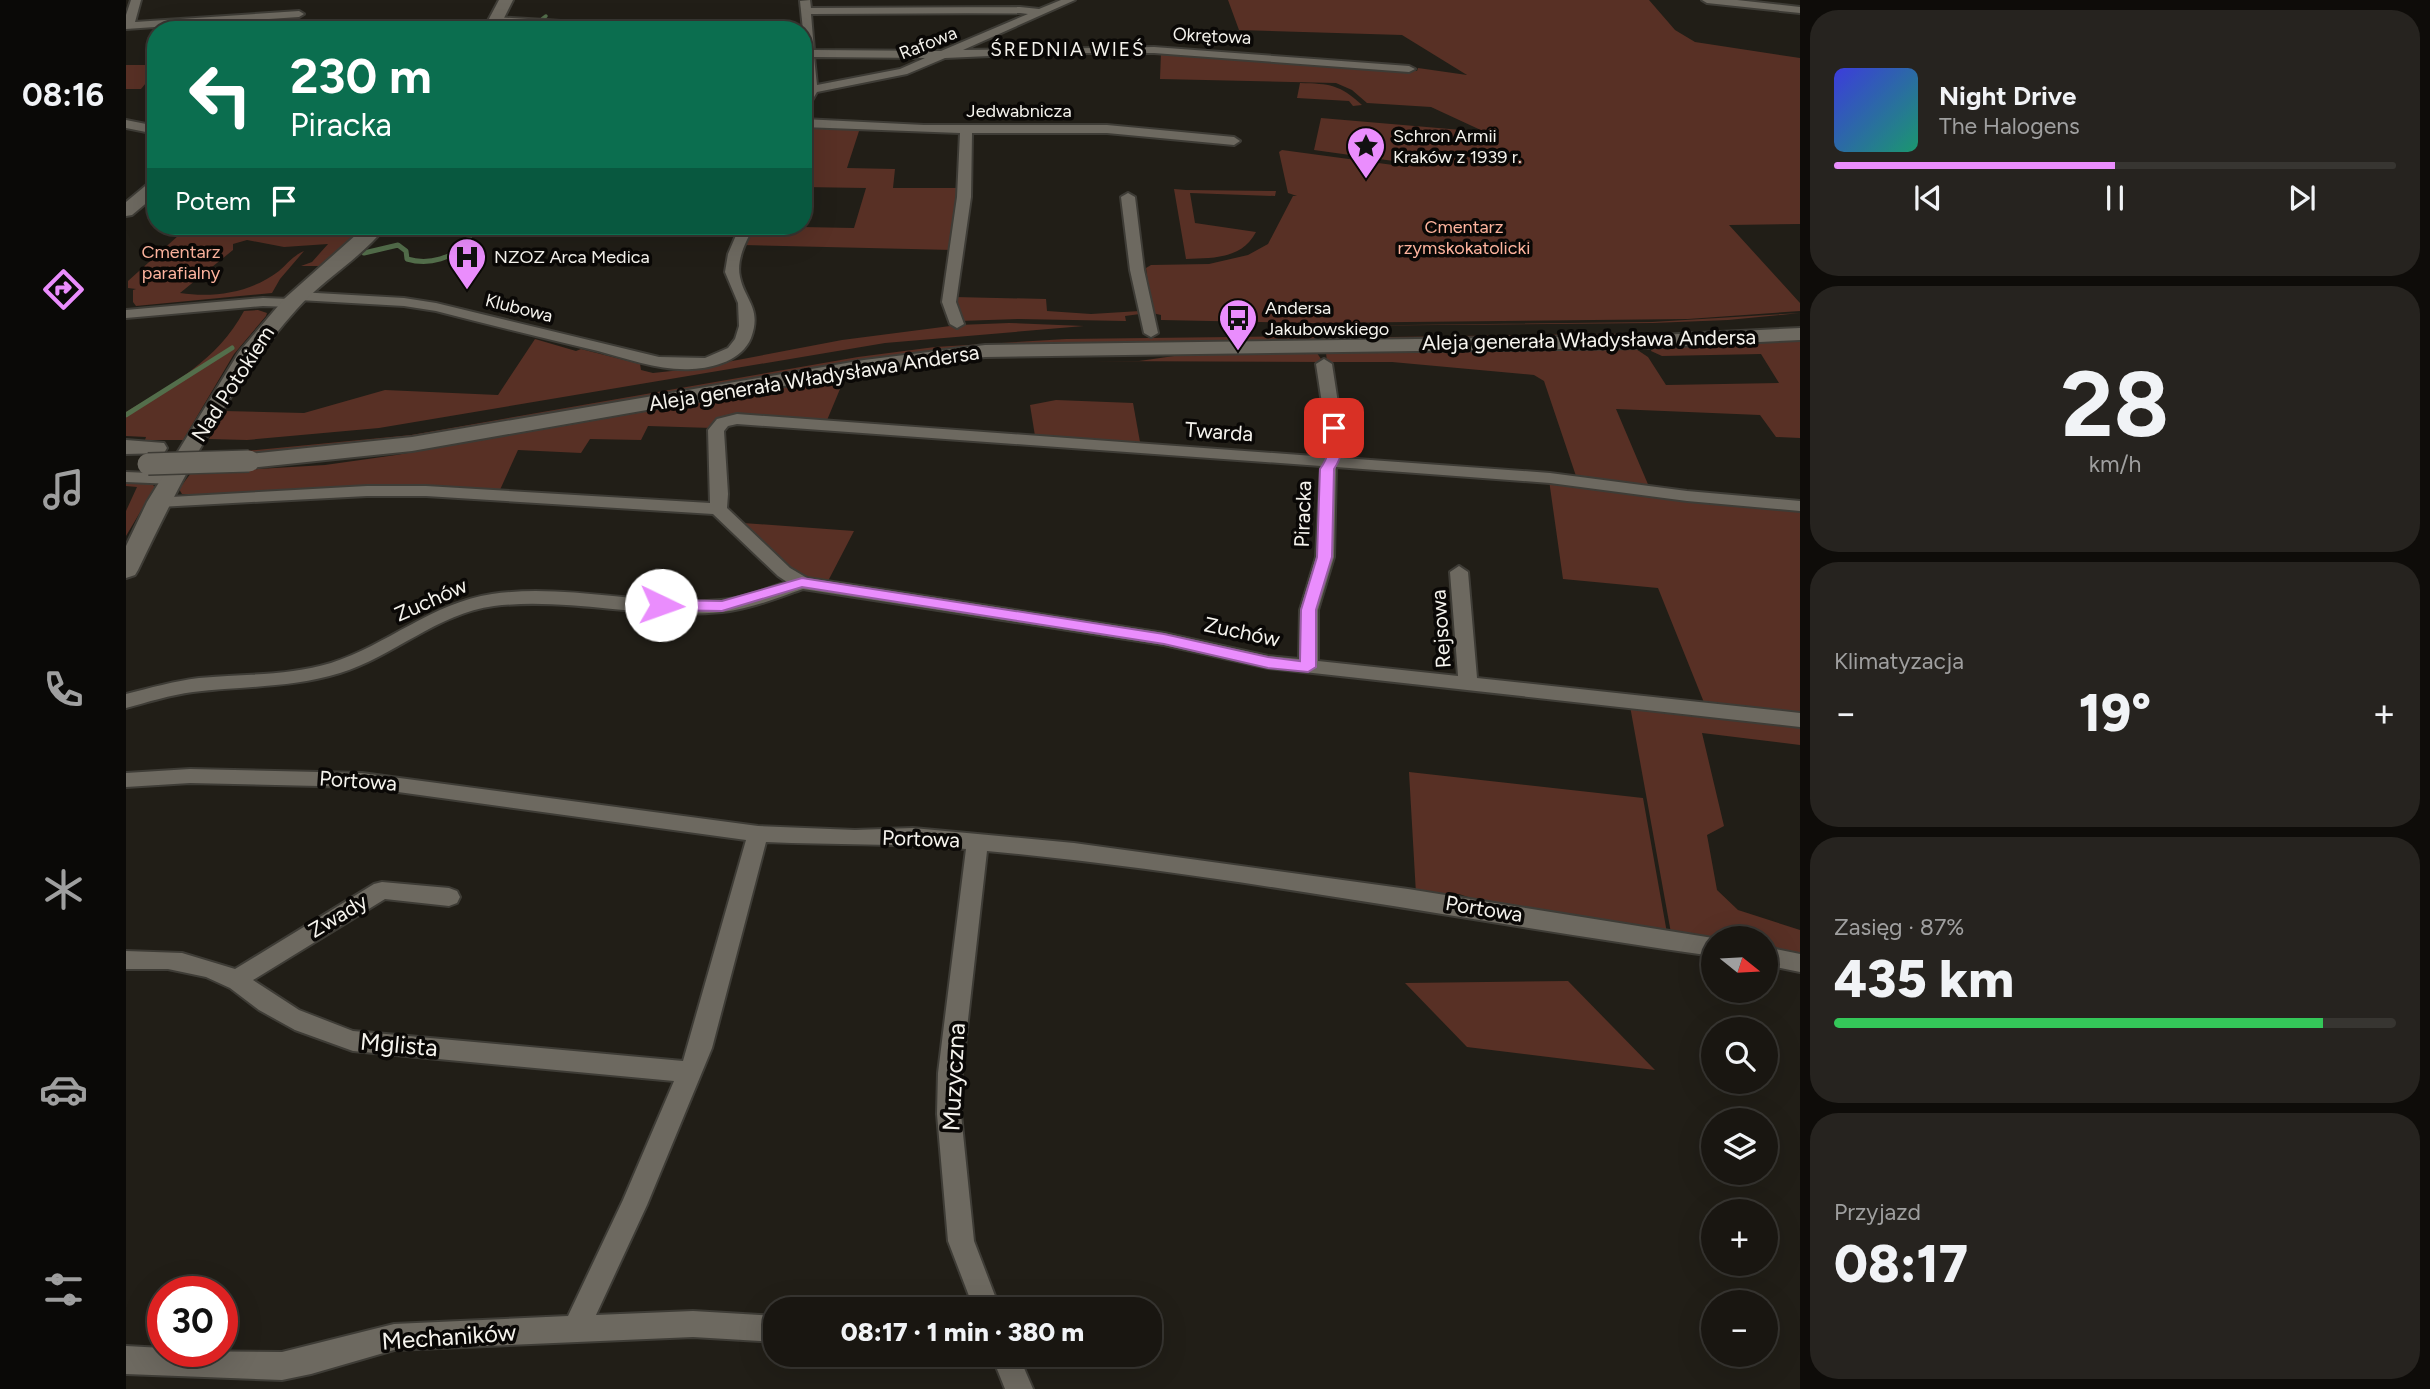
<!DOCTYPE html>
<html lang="pl">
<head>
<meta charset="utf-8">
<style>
  :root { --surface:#191611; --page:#26231f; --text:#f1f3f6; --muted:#9f9f9f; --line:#373531; --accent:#ea8dfd }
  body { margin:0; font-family:Figtree,sans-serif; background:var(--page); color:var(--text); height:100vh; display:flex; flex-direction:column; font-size:26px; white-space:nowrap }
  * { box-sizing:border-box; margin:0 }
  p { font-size:23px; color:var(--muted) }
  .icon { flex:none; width:38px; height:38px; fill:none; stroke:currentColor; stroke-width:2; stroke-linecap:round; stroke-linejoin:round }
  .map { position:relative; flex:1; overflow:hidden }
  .drawer { display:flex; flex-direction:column; gap:10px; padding:10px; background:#0e0c09; width:630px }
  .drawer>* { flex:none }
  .guide { position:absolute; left:21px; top:21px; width:665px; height:214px; border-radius:28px; box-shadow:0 7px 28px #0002,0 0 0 2px var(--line); background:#0b6e4f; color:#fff; overflow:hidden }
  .needle { width:46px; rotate:108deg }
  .tools { position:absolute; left:1575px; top:926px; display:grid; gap:14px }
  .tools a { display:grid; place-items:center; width:77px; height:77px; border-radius:50%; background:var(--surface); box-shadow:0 7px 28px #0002,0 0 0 2px var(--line); font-size:35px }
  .speed { position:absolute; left:21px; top:1276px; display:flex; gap:14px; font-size:35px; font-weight:700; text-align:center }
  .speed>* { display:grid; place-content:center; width:91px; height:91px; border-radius:50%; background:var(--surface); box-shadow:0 7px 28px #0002,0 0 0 2px var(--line); line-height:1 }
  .speed .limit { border:10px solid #d22; background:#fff; color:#111 }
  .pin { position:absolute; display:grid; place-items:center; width:60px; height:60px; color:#fff; margin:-30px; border-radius:14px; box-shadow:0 4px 10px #0006 }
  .me { position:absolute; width:77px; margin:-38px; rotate:93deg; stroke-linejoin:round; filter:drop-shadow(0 0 5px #0008) }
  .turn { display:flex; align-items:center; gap:24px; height:147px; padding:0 28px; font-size:32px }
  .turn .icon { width:91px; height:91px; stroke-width:2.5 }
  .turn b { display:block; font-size:49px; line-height:60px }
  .then { display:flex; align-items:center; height:66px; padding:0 28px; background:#0003; gap:14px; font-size:26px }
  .big { font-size:52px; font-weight:800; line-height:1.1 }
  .drawer .tile { flex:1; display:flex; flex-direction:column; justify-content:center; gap:10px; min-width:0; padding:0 24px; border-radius:28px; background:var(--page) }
  .drawer .dial { align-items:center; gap:0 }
  .dial b { font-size:91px; line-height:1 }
  .song { display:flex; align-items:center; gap:21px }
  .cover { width:84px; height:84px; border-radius:10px; background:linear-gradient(135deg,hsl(240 70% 55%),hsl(160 70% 35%)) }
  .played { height:7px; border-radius:4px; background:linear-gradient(90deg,var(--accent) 50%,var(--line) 50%) }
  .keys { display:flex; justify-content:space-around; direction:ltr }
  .heat { display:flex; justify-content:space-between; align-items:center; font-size:38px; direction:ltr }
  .charge { height:10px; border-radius:5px; background:linear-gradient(90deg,#34c759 87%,var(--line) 0) }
  .trip { position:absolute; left:637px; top:1297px; width:399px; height:70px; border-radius:28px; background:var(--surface); box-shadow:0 7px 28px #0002,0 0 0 2px var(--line); font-weight:800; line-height:70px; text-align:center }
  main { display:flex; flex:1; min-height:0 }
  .tab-bar { display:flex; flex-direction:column; width:126px; justify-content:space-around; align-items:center; background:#0a0907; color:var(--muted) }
  .tab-bar .icon { width:49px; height:49px }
  .tab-bar .on { color:var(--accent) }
  .tab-bar b { font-size:32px; color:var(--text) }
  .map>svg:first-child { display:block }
</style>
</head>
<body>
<main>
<nav class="tab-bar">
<b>08:16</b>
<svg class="icon on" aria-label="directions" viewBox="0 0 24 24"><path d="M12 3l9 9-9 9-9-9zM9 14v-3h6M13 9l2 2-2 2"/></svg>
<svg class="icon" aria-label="music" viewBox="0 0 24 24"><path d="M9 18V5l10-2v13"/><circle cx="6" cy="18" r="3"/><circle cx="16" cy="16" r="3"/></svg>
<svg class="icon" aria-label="phone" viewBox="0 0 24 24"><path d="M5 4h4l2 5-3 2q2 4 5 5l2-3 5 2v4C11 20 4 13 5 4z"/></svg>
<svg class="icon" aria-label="climate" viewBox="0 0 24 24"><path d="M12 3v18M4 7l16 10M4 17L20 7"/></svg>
<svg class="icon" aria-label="car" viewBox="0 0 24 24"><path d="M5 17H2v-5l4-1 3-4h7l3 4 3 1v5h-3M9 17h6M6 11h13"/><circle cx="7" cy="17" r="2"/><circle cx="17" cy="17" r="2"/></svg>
<svg class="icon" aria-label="filters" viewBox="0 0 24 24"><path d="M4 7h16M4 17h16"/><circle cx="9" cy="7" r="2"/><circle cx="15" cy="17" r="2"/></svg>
</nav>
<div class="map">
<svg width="1674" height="1389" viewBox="0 0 1674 1389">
  <rect width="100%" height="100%" fill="#211e17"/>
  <!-- green -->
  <g fill="#583025">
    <path d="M 1102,0 L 1523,0 L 1549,30 L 1569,42 L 1674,58 L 1674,224 L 1603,225 L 1674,303 L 1674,311 L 1562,319 L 1187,323 L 1035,320 L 1035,315 L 1026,313 L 1020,268 L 1025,265 L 1083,264 L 1122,255 L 1142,244 L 1167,196 L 1171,196 L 1162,193 L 1153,152 L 1156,150 L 1282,167 L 1282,163 L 1188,150 L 1195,118 L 1359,132 L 1305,107 L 1241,103 L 1226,90 L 1210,83 L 1034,79 L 1035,52 L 1291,71 L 1292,68 L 1341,75 L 1276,35 L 1113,30 Z"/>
    <path d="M 0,65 L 30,65 L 30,71 L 15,89 L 0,89 Z"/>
    <path d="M 1174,83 C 1204,84 1213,84 1236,105 L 1227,106 L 1223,101 L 1171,98 Z"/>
    <path d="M 677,126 L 734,128 L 721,168 L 769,169 L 767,188 L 835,188 L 827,250 L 617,245 L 626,226 L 728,228 L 740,188 L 677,187 Z"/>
    <path d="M 1048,189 L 1060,190 L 1150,191 L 1149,196 L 1064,193 L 1069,223 L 1130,232 C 1116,259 1087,258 1060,259 Z"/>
    <path d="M 63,226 L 238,226 L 194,266 L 175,266 L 186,262 L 202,244 L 158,247 L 121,240 L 107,244 L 107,250 L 54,293 C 88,298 124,293 153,271 C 161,264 168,255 178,251 L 154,279 L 146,293 L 10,306 L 7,302 L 7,290 L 10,289 L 2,288 L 2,281 Z"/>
    <path d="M 829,297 L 920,299 L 921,311 L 965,314 L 1014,311 L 1014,314 L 999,316 L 1000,321 L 893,319 L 834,321 Z"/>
    <path d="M 132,310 L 141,313 L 140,316 L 108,354 L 57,440 L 19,440 L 20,437 L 0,436 L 0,412 C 46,384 91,361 118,311 Z"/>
    <path d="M 1674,313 L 1602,320 L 1527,323 L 1197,326 L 1526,322 Z"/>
    <path d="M 883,323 L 958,326 L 759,343 L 253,428 L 121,440 L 83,439 L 98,411 L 178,413 L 259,390 L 372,395 L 409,339 L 450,351 L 455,349 L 514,364 L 515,370 L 527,373 L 564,369 L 716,340 L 832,325 Z"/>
    <path d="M 1540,333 L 1545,335 L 1199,340 L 1197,338 Z"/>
    <path d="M 1188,336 L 1189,341 L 940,343 L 811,350 L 287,439 L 130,456 L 100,453 L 285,435 L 732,357 L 809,347 L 940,339 Z"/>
    <path d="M 1674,339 L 1674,438 L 1650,437 L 1634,415 L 1490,409 L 1524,489 L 1451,479 L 1418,381 L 1408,375 L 1266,362 L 1201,362 L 1200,353 L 1507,347 L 1522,357 L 1540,385 L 1653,383 L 1635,354 L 1536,356 L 1525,351 L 1526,348 Z"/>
    <path d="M 1191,353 L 1197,362 L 963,361 L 1013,361 L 1055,355 Z"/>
    <path d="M 719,377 L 699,425 L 624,417 L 586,428 L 522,426 L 515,440 L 464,439 L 455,453 L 392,450 L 373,492 L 70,497 L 71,495 L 56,494 L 53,489 L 65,473 L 199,465 L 270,455 Z"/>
    <path d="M 930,400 L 1007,403 L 1014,442 L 909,436 L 904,405 Z"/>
    <path d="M 1423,480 L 1674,508 L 1674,717 L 1579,705 L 1532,588 L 1437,579 Z"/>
    <path d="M 0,481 L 24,482 L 29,487 L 0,536 L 0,511 L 11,487 L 0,486 Z"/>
    <path d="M 617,523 L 728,531 L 701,583 C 660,575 643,554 617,523 Z"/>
    <path d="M 1504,706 L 1674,724 L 1674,745 L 1576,733 L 1598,826 L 1581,835 L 1591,890 L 1612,910 L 1674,930 L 1674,956 L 1640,950 L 1640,938 L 1587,938 L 1587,941 L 1545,933 Z"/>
    <path d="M 1283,772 L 1517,798 L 1541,933 L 1354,901 L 1333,894 L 1290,894 Z"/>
    <path d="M 1442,981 L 1529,1070 L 1341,1047 L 1279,983 Z"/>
  </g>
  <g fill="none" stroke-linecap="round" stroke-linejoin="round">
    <!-- stream-far1 -->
    <g stroke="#536e4b" stroke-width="3.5">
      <path d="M 416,19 L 420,16"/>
      <path d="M 342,236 L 341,232 L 351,226"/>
    </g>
    <!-- stream -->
    <g stroke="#536e4b" stroke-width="5">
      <path d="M 238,253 L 272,245 L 280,251 L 281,259 C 305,266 325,257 345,243 L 342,234"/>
      <path d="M 0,415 L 106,348"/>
    </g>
    <defs>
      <g id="street">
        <path d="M 5,0 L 15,0 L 9,22 L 173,11 L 178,14 L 173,17 L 0,29 L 0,15 Z"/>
        <path d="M 684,0 L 685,8 L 894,7 L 913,9 L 935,0 L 949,0 L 837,50 L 1028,47 L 1283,66 L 1289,69 L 1283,72 L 1028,53 L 930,53 L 819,58 L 781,74 L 691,92 L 681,109 L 677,110 L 677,30 L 674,1 ZM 894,13 L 902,14 L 815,51 L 688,50 L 685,14 ZM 688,57 L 799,58 L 774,69 L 691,85 Z"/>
        <path d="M 1576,0 L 1611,0 L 1674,7 L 1674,13 L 1581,3 Z"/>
        <path d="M 369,17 L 435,21 L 445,30 L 365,22 L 365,18 Z"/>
        <path d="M 677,119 L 798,125 L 981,125 L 1108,137 L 1114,141 L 1108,145 L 981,133 L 846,133 L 845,197 L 830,302 L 838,324 L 831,328 L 824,324 L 816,302 L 831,197 L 834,133 L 677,127 Z"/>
        <path d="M 0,120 L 30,126 L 30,134 L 0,128 Z"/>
        <path d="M 1002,193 L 1009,197 L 1018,270 L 1032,333 L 1025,337 L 1018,333 L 1004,270 L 995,197 Z"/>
        <path d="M 614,226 L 628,226 C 620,241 610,260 614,277 C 619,301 636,308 625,338 C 616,360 588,368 566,369 C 535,371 502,359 472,351 C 418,338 364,325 310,311 L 278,306 L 173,300 L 166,296 L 173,292 L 278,298 L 310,303 L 533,357 L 579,358 L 602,348 L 609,339 L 613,326 L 612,303 L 599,272 L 602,254 Z"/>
        <path d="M 137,298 L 165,299 L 172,303 L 165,307 L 137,306 L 0,318 L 0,310 Z"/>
        <path d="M 1198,359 L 1206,364 L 1219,449 L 1217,458 L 1424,473 L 1561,491 L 1674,501 L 1674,511 L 1561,501 L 1424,483 L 1210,467 L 1208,557 L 1192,610 L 1192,661 L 1332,676 L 1324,572 L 1333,566 L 1342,572 L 1351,678 L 1674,713 L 1674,727 L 1142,668 L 1038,645 L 677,589 C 651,598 624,609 596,612 C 520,620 444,597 368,606 C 312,613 267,657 214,673 C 166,688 116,686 67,692 C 44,695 22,702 0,708 L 0,694 C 24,688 48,681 73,678 C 116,674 163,676 205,663 C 261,645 306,603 366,594 C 442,583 518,607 595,600 C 618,598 640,589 661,582 L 652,576 L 587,514 L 300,496 L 241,496 L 33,507 L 27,506 L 25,502 L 27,498 L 241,486 L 300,486 L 584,503 L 582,430 L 591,419 L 611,414 L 1201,457 L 1203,449 L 1190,364 ZM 611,424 L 1195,466 L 1190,557 L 1174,610 L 1173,659 L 1142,656 L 1038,633 L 681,578 L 664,568 L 601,508 L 602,494 L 598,431 L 602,426 Z"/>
        <path d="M 0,472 L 47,474 L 55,479 L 47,484 L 0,482 Z"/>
        <path d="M 64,769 L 236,773 L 632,826 L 729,830 L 787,828 L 948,843 L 1282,889 L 1587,938 L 1587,956 C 1345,922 1105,874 861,851 L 836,1073 L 835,1114 L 848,1241 L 874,1309 L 848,1309 L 822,1241 L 811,1114 L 812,1073 L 840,849 C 774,843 707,845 640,842 L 586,1048 L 521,1205 L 470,1315 L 567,1311 L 649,1316 L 649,1342 L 567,1337 L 268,1350 L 185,1374 L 156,1380 L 0,1374 L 0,1346 L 37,1348 L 37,1351 L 156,1352 L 268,1324 L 442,1316 L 497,1200 L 548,1081 L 227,1051 L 169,1030 L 133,1010 L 104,988 L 80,977 L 42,969 L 0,969 L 0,951 L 56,953 L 109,969 L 248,884 L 256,882 L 323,888 L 331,891 L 334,897 L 331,903 L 323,906 L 259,899 L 127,980 L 173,1010 L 227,1031 L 557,1061 L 620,840 L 236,787 L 64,783 L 0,787 L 0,773 Z"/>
        <path d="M 1640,947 L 1674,954 L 1674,972 L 1640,965 Z"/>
        <path d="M 865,1354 L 892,1354 L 907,1389 L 879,1389 Z"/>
      </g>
      <g id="secondary">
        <path d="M 373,0 L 387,0 L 372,30 L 357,30 Z"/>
        <path d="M 30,181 L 30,195 L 6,215 L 0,216 L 0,202 L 24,182 Z"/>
        <path d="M 240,226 L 260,226 C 237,257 196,280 170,310 C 105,382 54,482 12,570 L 9,575 L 0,578 L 0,546 L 21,502 L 113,352 L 158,299 Z"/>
        <path d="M 1674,328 L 1674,340 L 1513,348 L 859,357 L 738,372 L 286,451 L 123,468 L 115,466 L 112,461 L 115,456 L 123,454 L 286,437 L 738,360 L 859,345 L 1513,336 Z"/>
        <path d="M 0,440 L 38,443 L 41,448 L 38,453 L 0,454 Z"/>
      </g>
    </defs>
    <!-- street casing -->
    <use href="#street" stroke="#3e3c36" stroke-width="4"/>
    <!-- secondary casing -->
    <use href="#secondary" stroke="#3e3c36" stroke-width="4"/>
    <!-- street -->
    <use href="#street" fill="#6d6960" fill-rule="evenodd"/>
    <!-- secondary -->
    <use href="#secondary" fill="#6d6960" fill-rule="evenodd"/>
    <defs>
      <path id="secondary-bridge" d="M 22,464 L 123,461"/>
    </defs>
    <!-- secondary-bridge casing -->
    <use href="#secondary-bridge" stroke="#3e3c36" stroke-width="24" stroke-linecap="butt"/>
    <!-- secondary-bridge -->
    <use href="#secondary-bridge" stroke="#6d6960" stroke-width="21"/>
  </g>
  <!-- route -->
  <path fill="#ea8dfd" stroke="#985ca4" stroke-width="2" d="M 1208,424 L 1214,428 C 1217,445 1218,454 1208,469 L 1206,557 L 1190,610 L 1190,667 L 1182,672 L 1142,668 L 1038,644 L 676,587 L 596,611 L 535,610 L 528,605 L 535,600 L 596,601 L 676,578 L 1038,634 L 1142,657 L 1174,661 L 1175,610 L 1191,557 L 1194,469 C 1205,454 1203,445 1201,428 Z"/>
  <!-- icons -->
  <defs>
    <symbol id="sight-pin" viewBox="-11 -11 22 30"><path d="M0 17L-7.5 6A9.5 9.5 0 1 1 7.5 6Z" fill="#ea8dfd" stroke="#0a0806"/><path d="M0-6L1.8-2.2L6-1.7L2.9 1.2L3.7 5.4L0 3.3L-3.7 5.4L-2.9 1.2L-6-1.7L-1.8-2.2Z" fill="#111"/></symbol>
    <symbol id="hospital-pin" viewBox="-11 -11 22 30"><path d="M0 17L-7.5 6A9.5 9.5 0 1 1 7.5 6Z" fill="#ea8dfd" stroke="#0a0806"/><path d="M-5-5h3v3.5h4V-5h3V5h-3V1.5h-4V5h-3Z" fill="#111"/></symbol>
    <symbol id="bus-pin" viewBox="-11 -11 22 30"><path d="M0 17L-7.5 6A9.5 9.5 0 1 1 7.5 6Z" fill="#ea8dfd" stroke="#0a0806"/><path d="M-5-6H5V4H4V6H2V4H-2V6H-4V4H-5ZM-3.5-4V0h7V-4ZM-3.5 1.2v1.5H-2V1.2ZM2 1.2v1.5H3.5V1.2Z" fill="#111"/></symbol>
  </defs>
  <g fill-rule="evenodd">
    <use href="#sight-pin" x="1218" y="124" width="44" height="60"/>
    <use href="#hospital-pin" x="319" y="235" width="44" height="60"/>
    <use href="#bus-pin" x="1090" y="296" width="44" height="60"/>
  </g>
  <g text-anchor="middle" stroke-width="7" stroke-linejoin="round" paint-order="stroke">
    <!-- far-street labels -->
    <g font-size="18" fill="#f5f3ed" stroke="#0a0806">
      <text transform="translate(1086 36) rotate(3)" y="6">Okrętowa</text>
      <text transform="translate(802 43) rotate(-22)" y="6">Rafowa</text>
      <text x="893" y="117">Jedwabnicza</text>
      <text transform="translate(393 308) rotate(14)" y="6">Klubowa</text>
    </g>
    <!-- far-poi labels -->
    <g font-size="18" fill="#f5f3ed" stroke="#0a0806" text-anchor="start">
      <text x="1267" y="142">Schron Armii<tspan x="1267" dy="21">Kraków z 1939 r.</tspan></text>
      <text x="368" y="263">NZOZ Arca Medica</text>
      <text x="1139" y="314">Andersa<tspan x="1139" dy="21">Jakubowskiego</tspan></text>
    </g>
    <!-- far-park labels -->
    <g font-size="18" fill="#feb49e" stroke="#0a0806">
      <text x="1338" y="233">Cmentarz<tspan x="1338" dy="21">rzymskokatolicki</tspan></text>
      <text x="55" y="258">Cmentarz<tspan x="55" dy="21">parafialny</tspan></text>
    </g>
    <!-- far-neighbourhood labels -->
    <g font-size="19" letter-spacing="2" fill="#f5f3ed" stroke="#0a0806">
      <text x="942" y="56">ŚREDNIA WIEŚ</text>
    </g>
    <!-- street labels -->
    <g font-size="21" fill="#f5f3ed" stroke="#0a0806">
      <text transform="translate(1463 340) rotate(-1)" y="7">Aleja generała Władysława Andersa</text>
      <text transform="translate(688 378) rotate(-9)" y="7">Aleja generała Władysława Andersa</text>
      <text transform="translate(107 384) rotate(-57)" y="7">Nad Potokiem</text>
      <text transform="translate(1093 432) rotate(4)" y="7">Twarda</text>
      <text transform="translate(1177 514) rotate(-88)" y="7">Piracka</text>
      <text transform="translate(305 600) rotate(-24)" y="7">Zuchów</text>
      <text transform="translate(1315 629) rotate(-94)" y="7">Rejsowa</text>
      <text transform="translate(1116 632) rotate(12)" y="7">Zuchów</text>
      <text transform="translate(232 781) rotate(4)" y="7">Portowa</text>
      <text transform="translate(795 839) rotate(2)" y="7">Portowa</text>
      <text transform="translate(1358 909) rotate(9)" y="7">Portowa</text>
      <text transform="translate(212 916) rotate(-31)" y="7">Zwady</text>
    </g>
    <!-- near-street labels -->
    <g font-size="24" fill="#f5f3ed" stroke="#0a0806">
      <text transform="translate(273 1045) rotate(5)" y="8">Mglista</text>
      <text transform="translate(828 1077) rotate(-87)" y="8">Muzyczna</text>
      <text transform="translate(323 1337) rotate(-4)" y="8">Mechaników</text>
    </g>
  </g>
</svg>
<div class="tools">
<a><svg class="needle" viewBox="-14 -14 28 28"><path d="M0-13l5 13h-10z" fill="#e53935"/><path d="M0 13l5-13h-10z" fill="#9f9f9f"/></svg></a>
<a><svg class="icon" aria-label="search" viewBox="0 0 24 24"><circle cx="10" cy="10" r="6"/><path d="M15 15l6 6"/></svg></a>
<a><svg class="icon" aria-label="layers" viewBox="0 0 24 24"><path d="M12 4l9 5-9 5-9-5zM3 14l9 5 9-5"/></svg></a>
<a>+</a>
<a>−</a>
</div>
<div class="speed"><div class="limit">30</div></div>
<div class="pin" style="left:1208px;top:428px;background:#d93025"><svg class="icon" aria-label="arrive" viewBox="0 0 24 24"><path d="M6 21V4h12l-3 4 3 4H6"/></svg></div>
<svg class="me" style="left:535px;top:605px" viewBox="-20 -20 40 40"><circle r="19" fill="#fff"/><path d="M0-13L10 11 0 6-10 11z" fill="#ea8dfd"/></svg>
<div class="trip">08:17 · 1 min · 380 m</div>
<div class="guide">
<div class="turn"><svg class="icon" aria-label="left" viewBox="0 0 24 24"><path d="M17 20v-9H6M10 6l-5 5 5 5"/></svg><div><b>230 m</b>Piracka</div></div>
<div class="then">Potem<svg class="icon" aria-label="arrive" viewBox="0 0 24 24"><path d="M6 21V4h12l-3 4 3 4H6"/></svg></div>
</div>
</div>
<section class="drawer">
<div class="tile">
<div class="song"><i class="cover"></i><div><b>Night Drive</b><p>The Halogens</p></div></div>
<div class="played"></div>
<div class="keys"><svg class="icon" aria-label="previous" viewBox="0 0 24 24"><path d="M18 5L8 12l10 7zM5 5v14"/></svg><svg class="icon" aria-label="pause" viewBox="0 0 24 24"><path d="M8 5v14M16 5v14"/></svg><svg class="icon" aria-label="next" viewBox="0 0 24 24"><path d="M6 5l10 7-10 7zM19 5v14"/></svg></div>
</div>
<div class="tile dial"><b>28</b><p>km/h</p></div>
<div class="tile"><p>Klimatyzacja</p>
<div class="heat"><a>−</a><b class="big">19°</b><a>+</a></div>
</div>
<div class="tile"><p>Zasięg · 87%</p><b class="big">435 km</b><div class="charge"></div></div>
<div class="tile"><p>Przyjazd</p><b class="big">08:17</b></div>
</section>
</main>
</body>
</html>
